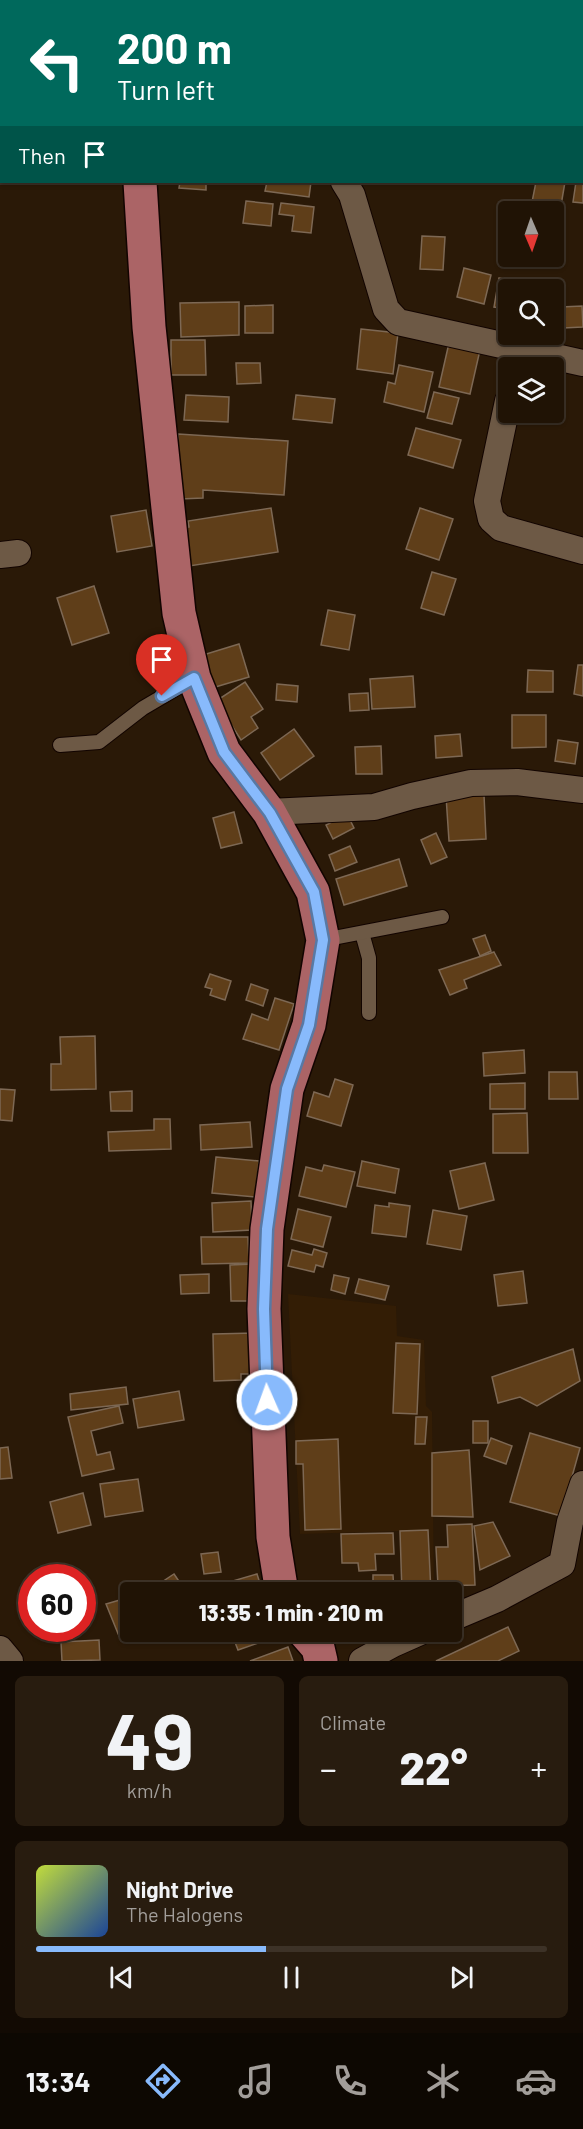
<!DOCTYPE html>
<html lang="en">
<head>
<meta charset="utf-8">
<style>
  :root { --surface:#201305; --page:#281c0f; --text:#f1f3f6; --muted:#a29e9a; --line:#3d3227; --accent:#88bafc }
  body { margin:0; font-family:Barlow,sans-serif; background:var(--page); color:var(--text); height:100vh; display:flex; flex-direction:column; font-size:22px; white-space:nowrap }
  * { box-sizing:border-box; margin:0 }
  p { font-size:20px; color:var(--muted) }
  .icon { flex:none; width:33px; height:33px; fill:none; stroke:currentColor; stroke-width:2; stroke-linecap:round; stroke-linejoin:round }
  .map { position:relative; height:1661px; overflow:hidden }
  .side { display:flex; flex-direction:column; gap:15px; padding:15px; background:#120a03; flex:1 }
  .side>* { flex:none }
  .guide { position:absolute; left:0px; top:0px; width:584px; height:183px; box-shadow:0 2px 4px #0004,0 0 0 2px var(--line); background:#00695c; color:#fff; overflow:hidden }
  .needle { width:39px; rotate:178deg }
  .controls { position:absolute; left:498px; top:201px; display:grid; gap:12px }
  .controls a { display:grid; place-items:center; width:66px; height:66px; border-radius:6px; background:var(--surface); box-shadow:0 2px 4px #0004,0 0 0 2px var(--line); font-size:30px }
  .speed { position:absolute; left:18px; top:1564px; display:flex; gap:12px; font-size:30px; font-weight:700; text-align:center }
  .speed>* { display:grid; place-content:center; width:78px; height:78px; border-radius:50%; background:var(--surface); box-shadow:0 2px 4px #0004,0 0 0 2px var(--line); line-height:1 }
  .speed .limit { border:9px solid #d22; background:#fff; color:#111 }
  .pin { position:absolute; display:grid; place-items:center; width:51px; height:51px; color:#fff; margin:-62px -26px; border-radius:50% 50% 50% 0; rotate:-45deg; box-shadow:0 0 6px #0007 }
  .pin .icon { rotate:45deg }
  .me { position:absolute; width:66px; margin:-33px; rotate:358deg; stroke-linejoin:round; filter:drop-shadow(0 0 4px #0008) }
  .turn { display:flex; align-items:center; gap:21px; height:126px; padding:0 18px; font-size:27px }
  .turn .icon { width:78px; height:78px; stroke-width:2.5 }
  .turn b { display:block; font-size:42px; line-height:51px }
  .then { display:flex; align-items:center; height:57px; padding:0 18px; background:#0003; gap:12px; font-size:22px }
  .big { font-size:45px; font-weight:800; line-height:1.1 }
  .side .widget { flex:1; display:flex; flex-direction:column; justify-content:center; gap:9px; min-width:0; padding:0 21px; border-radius:9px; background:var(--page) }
  .side .dial { align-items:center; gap:0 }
  .dial b { font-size:78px; line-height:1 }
  .song { display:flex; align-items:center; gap:18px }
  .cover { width:72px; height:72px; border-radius:9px; background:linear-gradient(135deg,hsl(70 70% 55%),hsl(220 70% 35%)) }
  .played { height:6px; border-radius:3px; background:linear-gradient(90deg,var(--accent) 45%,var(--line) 45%) }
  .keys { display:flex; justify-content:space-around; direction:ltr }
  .heat { display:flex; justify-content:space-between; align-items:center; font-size:33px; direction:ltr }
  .side .tiles { flex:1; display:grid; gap:15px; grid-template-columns:1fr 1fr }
  .widget:last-child { grid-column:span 2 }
  .trip { position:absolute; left:120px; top:1582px; width:342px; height:60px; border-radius:6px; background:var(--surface); box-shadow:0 2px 4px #0004,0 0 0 2px var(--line); font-weight:800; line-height:60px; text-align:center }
  .dock { display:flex; height:96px; justify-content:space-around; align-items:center; background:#0d0802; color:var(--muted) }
  .dock .icon { width:42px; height:42px }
  .dock .active { color:var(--accent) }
  .dock b { font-size:27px; color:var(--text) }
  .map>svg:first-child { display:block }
</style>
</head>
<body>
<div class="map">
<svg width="583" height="1661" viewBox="0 0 583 1661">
  <rect width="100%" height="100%" fill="#2a1907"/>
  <!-- built -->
  <path fill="#331d05" d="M 288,1294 L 396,1306 L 397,1336 L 424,1340 L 426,1406 L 432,1412 L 434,1593 L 401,1593 L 400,1531 L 300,1534 Z"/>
  <!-- building -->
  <g fill="#5f3e19" stroke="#7d6854" stroke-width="1.5">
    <rect x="316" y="0" width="39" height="2"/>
    <path d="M 582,157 L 583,157 L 583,203 L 573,202 L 576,182 L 582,182 Z"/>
    <path d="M 180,182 L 206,182 L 206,190 L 179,188 Z"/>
    <path d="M 216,182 L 246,182 L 246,183 L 215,183 Z"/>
    <path d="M 267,182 L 311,182 L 309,197 L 265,191 Z"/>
    <path d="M 536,182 L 565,182 L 559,217 L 554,216 L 554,212 L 530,212 Z"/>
    <path d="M 246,201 L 273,204 L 271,226 L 243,223 Z"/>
    <path d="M 281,203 L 314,207 L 311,233 L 292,231 L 294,216 L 279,214 Z"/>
    <path d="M 422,236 L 445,237 L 443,270 L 420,269 Z"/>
    <path d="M 464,268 L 491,275 L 484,304 L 457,297 Z"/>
    <path d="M 499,278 L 524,282 L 523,290 L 508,290 L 508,309 L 494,307 Z"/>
    <path d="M 534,281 L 559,284 L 555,316 L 554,290 L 533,290 Z"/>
    <path d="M 239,302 L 239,335 L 181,337 L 180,303 Z"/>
    <path d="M 273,305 L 273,333 L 245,333 L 245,306 Z"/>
    <path d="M 582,306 L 583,327 L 563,328 L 561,307 Z"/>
    <path d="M 361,329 L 398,333 L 393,374 L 357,369 Z"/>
    <path d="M 171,340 L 205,340 L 206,375 L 171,375 Z"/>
    <path d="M 449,343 L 480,350 L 470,394 L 439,387 Z"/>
    <path d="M 236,363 L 260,363 L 261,383 L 237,384 Z"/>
    <path d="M 399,365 L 433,372 L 424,412 L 384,402 L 388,382 L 395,384 Z"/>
    <path d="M 434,392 L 459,398 L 452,424 L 427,418 Z"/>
    <path d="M 186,395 L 229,397 L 228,422 L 184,420 Z"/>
    <path d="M 296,395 L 335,399 L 332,423 L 293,419 Z"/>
    <path d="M 416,428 L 461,440 L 453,468 L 408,455 Z"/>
    <path d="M 178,434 L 288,441 L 284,495 L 203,490 L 203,498 L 180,499 Z"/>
    <path d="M 271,508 L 278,552 L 183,567 L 177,530 L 189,527 L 188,521 Z"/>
    <path d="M 420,508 L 453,519 L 439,560 L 406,549 Z"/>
    <path d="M 146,510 L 152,546 L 117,552 L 111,516 Z"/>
    <path d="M 432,572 L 456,579 L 444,615 L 421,608 Z"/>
    <path d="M 94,586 L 109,633 L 72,645 L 57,598 Z"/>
    <path d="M 328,610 L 355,615 L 349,650 L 321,645 Z"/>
    <path d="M 239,644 L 249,677 L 212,688 L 203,655 Z"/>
    <path d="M 578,665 L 583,665 L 583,696 L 574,694 Z"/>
    <path d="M 528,670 L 553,671 L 553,692 L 527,692 Z"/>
    <path d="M 413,676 L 415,707 L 372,709 L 370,679 Z"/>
    <path d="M 245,682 L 263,709 L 251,717 L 258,728 L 241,740 L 216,701 Z"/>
    <path d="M 277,684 L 298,686 L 297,702 L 276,700 Z"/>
    <path d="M 368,693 L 369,710 L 350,711 L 349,694 Z"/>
    <path d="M 512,715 L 546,715 L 546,747 L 512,748 Z"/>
    <path d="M 294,729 L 314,756 L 280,780 L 261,753 Z"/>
    <path d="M 460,734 L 462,756 L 436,758 L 435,736 Z"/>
    <path d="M 558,740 L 578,743 L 575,764 L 555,761 Z"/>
    <path d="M 381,746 L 382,774 L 356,774 L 355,747 Z"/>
    <path d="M 484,795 L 486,839 L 449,841 L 446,796 Z"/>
    <path d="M 234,812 L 242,843 L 221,848 L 213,818 Z"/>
    <path d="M 347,814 L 354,828 L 333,839 L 326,825 Z"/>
    <path d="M 436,833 L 447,857 L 431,864 L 421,840 Z"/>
    <path d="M 350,846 L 357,862 L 335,871 L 329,855 Z"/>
    <path d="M 399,859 L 407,886 L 344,905 L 336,879 Z"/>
    <path d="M 485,935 L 491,951 L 480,956 L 473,939 Z"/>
    <path d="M 494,952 L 501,965 L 464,980 L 467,988 L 450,995 L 439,970 Z"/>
    <path d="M 210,974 L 231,981 L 225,1000 L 210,995 L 212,989 L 205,987 Z"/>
    <path d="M 251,984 L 268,990 L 263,1006 L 246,1000 Z"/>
    <path d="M 275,998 L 294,1004 L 279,1050 L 243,1039 L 252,1014 L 268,1020 Z"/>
    <path d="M 95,1036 L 96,1089 L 51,1090 L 51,1064 L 61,1064 L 60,1037 Z"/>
    <path d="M 524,1050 L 525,1073 L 484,1076 L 483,1053 Z"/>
    <path d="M 549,1072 L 577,1072 L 578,1099 L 549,1099 Z"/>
    <path d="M 335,1079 L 353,1085 L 341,1126 L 307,1116 L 314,1092 L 329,1097 Z"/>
    <path d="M 525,1083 L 525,1109 L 490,1109 L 490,1084 Z"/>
    <path d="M 0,1089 L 15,1090 L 12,1121 L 0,1120 Z"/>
    <path d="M 132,1091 L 132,1111 L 111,1111 L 110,1092 Z"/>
    <path d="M 527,1113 L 528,1153 L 493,1153 L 493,1114 Z"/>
    <path d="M 154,1119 L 170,1119 L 171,1149 L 109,1151 L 108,1132 L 154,1130 Z"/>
    <path d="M 250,1122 L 252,1147 L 201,1150 L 200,1125 Z"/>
    <path d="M 216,1157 L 259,1161 L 255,1197 L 212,1193 Z"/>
    <path d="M 362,1161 L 399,1169 L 395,1193 L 357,1186 Z"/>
    <path d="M 485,1163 L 494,1200 L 459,1209 L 450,1171 Z"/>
    <path d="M 324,1165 L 355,1172 L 346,1207 L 299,1196 L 306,1167 L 322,1171 Z"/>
    <path d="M 251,1201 L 252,1230 L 213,1232 L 212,1203 Z"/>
    <path d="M 389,1203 L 410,1206 L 406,1237 L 372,1233 L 375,1205 L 389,1207 Z"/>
    <path d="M 298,1209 L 331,1217 L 323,1247 L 291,1239 Z"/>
    <path d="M 433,1210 L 467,1216 L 461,1250 L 427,1244 Z"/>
    <path d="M 201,1237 L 248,1237 L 249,1263 L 202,1264 Z"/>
    <path d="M 314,1249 L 327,1253 L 323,1267 L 316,1265 L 314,1272 L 288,1266 L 292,1250 L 312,1255 Z"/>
    <path d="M 253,1264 L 253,1301 L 231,1301 L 230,1265 Z"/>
    <path d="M 523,1271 L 527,1303 L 498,1306 L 494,1275 Z"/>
    <path d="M 209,1274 L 209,1293 L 181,1294 L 180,1275 Z"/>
    <path d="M 334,1275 L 349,1278 L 345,1294 L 331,1290 Z"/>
    <path d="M 359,1279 L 389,1286 L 385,1300 L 355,1293 Z"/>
    <path d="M 255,1333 L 256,1374 L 241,1374 L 241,1380 L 214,1381 L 213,1334 Z"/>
    <path d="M 396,1343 L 420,1344 L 417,1414 L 393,1413 Z"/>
    <path d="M 573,1349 L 580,1381 L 537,1406 L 520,1397 L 498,1403 L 492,1377 Z"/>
    <path d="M 126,1387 L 128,1404 L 71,1410 L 70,1394 Z"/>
    <path d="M 179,1391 L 184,1420 L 138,1428 L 133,1399 Z"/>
    <path d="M 119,1406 L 123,1423 L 91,1431 L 97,1455 L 110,1452 L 114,1469 L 82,1476 L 68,1417 Z"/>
    <path d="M 416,1417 L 427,1417 L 425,1444 L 415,1444 Z"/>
    <rect x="473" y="1421" width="15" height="22"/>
    <path d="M 530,1433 L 580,1448 L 561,1516 L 510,1502 Z"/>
    <path d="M 491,1438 L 512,1446 L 506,1464 L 484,1456 Z"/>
    <path d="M 338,1439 L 341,1529 L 305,1530 L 303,1464 L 296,1464 L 296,1441 Z"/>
    <path d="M 8,1447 L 12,1478 L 0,1479 L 0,1448 Z"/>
    <path d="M 469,1450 L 473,1517 L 432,1516 L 432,1453 Z"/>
    <path d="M 138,1479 L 143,1511 L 105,1517 L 100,1484 Z"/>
    <path d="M 83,1493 L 91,1525 L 58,1533 L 50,1502 Z"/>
    <path d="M 493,1522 L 510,1556 L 480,1570 L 474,1526 Z"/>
    <path d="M 472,1524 L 475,1585 L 438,1586 L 436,1547 L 448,1547 L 447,1525 Z"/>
    <path d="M 428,1530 L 431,1593 L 402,1593 L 400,1531 Z"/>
    <path d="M 393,1533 L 394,1554 L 375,1554 L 376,1570 L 359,1571 L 358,1563 L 342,1563 L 341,1534 Z"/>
    <path d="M 218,1552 L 221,1572 L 204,1574 L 201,1554 Z"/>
    <path d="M 174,1574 L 187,1593 L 161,1593 L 156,1586 Z"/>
    <path d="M 257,1574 L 263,1593 L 221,1593 L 219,1585 Z"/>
    <path d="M 373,1575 L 393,1575 L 394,1593 L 355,1593 L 355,1591 L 373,1591 Z"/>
    <path d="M 130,1597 L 130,1631 L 119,1636 L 106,1604 Z"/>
    <path d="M 508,1627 L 519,1651 L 498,1661 L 436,1661 Z"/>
    <path d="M 231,1632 L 257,1632 L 261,1642 L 238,1650 Z"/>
    <path d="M 260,1632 L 279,1632 L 280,1635 L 264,1642 Z"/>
    <path d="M 321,1632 L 351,1632 L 322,1638 Z"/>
    <path d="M 99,1640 L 100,1660 L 62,1661 L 61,1642 Z"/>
    <path d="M 288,1647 L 293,1661 L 250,1661 Z"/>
  </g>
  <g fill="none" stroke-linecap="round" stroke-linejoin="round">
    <defs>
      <g id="lane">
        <path d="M 60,745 L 99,742 L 143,708 L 194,678"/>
        <path d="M 362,933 L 369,958 L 369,1013"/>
        <path d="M 323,940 L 442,917"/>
      </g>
      <g id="street">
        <path d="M 0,91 L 2,91"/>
        <path d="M 582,128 L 583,128"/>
        <path d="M 344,182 L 352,195 L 386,309 L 398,322 L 583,363"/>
        <path d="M 508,401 L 487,501 L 491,519 L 501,528 L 583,551"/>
        <path d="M 0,555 L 18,553"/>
        <path d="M 269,812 L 374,807 L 412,796 L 471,783 L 517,782 L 583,790"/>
        <path d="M 452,1618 L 497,1599 L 562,1564 L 570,1522 L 583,1484"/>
        <path d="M 0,1649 L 10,1661"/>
        <path d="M 362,1661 L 393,1644 L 420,1632"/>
      </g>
      <g id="primary">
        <path d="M 131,0 L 131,2"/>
        <path d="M 140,182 L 149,327 L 179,613 L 194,678 L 224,752 L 269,812 L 313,892 L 323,940 L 309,1025 L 287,1089 L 267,1229 L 264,1309 L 273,1537 L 282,1593"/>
        <path d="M 304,1632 L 318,1648 L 321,1661"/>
      </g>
    </defs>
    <!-- lane casing -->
    <use href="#lane" stroke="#120400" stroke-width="16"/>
    <!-- street casing -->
    <use href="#street" stroke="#120400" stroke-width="28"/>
    <!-- primary casing -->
    <use href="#primary" stroke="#120400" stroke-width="36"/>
    <!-- lane -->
    <use href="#lane" stroke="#6d5945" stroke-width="14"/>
    <!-- street -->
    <use href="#street" stroke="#6d5945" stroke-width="26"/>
    <!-- primary -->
    <use href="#primary" stroke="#ab6466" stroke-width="33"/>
  </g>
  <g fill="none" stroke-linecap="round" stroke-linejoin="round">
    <defs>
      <path id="route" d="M 162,696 L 194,678 L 224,752 L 270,813 L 314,892 L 323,940 L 309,1025 L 287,1089 L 267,1229 L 264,1309 L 267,1400"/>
    </defs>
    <!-- route casing -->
    <use href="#route" stroke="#5879a4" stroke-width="15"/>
    <!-- route -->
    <use href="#route" stroke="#88bafc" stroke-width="10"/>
  </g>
</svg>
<div class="controls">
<a><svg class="needle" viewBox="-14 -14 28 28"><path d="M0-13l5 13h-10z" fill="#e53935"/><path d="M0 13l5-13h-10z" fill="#a29e9a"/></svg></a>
<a><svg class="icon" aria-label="search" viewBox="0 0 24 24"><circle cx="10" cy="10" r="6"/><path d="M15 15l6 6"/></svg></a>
<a><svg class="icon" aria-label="layers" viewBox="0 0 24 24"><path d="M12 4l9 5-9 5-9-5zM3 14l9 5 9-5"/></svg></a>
</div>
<div class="speed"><div class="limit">60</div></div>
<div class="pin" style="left:162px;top:696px;background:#d93025"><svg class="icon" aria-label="arrive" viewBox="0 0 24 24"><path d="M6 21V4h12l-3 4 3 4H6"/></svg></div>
<svg class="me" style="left:267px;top:1400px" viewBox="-20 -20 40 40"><circle r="17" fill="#88bafc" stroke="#fff" stroke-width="3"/><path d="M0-11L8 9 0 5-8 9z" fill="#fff"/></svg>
<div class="trip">13:35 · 1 min · 210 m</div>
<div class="guide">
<div class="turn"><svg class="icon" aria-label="left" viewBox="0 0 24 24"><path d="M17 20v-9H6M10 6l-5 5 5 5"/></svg><div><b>200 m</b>Turn left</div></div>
<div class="then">Then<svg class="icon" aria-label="arrive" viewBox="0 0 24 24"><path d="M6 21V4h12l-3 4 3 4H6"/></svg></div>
</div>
</div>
<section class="side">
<div class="tiles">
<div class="widget dial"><b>49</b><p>km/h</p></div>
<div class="widget"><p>Climate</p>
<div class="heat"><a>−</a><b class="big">22°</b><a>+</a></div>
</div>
<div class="widget">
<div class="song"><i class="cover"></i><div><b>Night Drive</b><p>The Halogens</p></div></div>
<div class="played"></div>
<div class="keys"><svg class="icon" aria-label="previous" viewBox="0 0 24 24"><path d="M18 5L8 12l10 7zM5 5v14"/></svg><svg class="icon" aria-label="pause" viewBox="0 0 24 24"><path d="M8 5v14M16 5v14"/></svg><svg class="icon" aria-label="next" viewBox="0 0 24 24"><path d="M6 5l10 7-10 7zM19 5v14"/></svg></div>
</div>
</div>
</section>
<nav class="dock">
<b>13:34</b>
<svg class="icon active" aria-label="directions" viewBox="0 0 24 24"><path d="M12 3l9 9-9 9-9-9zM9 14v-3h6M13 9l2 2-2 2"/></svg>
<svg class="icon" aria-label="music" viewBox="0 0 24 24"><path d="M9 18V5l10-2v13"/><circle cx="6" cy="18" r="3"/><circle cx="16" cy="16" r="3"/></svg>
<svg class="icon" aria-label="phone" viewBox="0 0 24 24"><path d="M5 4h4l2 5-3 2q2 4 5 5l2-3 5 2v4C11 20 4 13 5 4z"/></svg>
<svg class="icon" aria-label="climate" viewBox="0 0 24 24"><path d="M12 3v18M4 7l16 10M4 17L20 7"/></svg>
<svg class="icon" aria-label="car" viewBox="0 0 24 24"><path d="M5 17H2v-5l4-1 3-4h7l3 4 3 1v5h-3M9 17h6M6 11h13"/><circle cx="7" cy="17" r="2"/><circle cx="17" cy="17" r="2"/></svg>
</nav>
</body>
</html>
